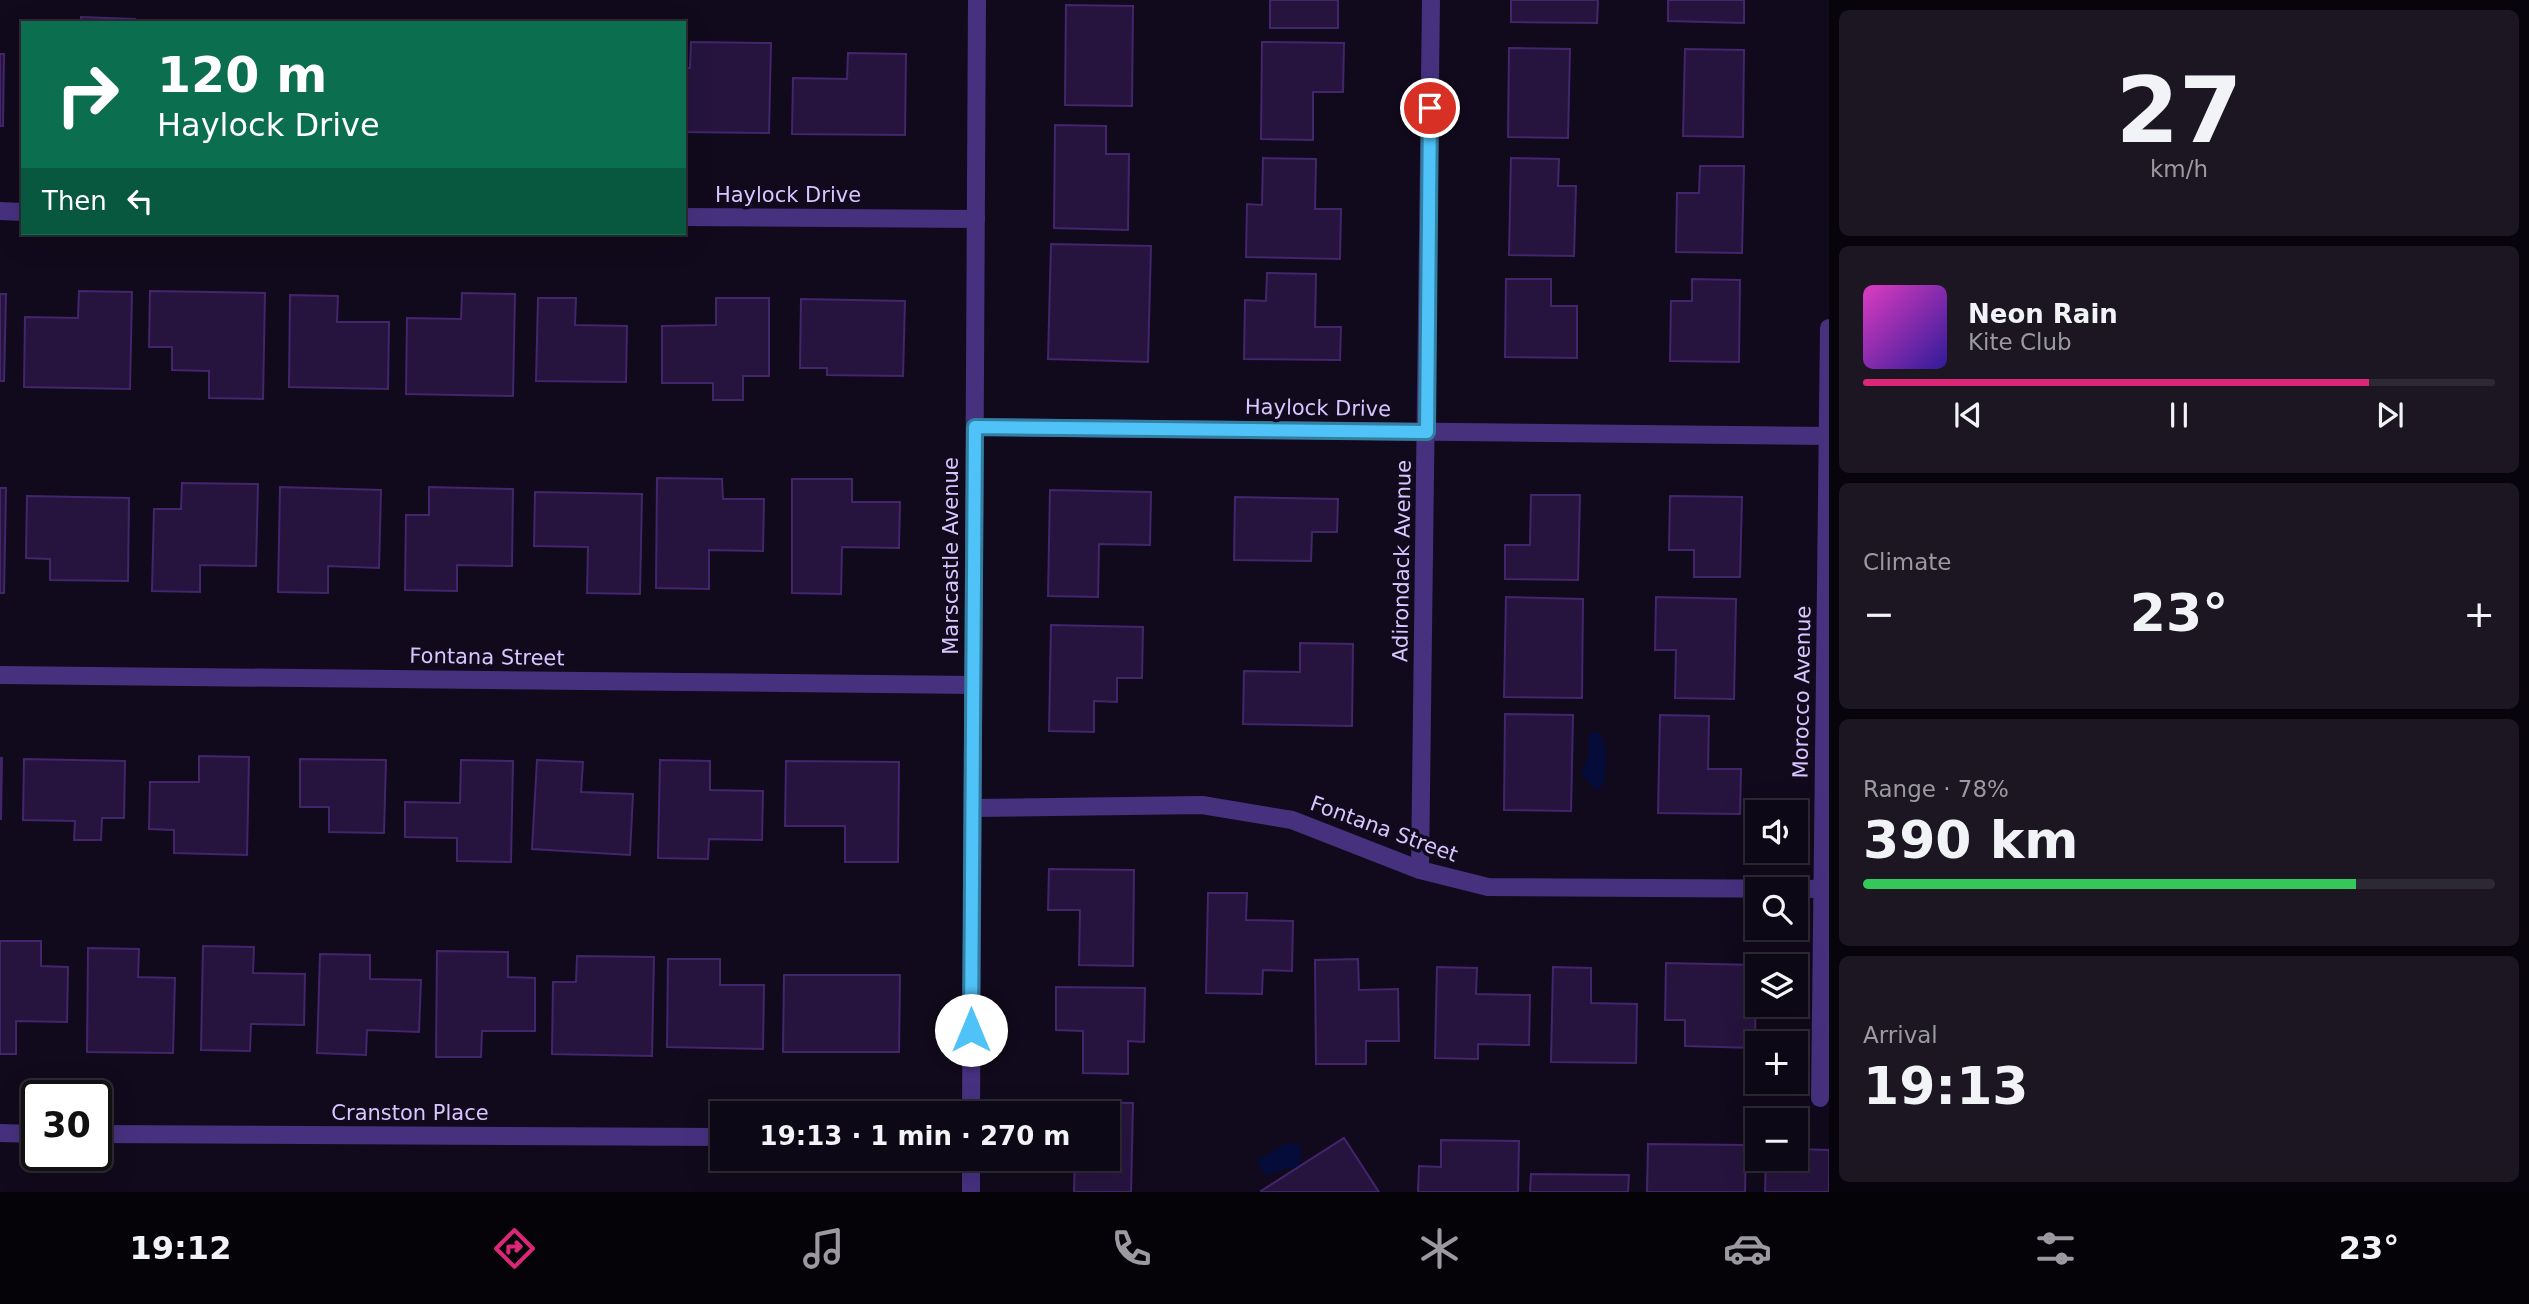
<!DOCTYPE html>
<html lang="en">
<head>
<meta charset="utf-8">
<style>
  :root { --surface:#0d0815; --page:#1b1622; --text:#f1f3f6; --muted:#9a9aa0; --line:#2d2934; --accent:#db2777 }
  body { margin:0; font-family:"DejaVu Sans",sans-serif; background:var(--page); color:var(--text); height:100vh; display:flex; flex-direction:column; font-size:26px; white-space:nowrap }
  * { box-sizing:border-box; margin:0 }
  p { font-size:23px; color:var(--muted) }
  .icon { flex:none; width:38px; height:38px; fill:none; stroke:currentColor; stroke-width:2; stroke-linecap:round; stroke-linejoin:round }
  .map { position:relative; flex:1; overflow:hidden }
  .drawer { display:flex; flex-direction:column; gap:10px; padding:10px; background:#07040c; width:700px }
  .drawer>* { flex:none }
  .hud { position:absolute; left:21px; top:21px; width:665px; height:214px; border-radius:0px; box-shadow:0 7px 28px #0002,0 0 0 2px var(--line); background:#0b6e4f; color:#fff; overflow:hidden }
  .controls { position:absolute; left:1745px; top:800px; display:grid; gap:14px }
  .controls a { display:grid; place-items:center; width:63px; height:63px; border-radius:0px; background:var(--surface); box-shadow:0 7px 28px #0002,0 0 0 2px var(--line); font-size:35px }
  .speed { position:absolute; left:21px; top:1080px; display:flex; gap:14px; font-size:35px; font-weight:700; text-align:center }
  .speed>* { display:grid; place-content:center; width:91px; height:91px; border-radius:50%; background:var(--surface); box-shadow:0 7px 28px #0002,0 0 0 2px var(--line); line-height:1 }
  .speed .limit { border:4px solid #111; border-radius:10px; background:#fff; color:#111 }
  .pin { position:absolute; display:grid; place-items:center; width:60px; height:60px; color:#fff; margin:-30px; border:4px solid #fff; border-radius:50%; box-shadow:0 2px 7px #0007 }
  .me { position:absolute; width:77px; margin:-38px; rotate:0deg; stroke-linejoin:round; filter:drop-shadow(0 0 5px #0008) }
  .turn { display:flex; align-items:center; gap:24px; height:147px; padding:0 21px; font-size:32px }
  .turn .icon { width:91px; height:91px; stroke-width:2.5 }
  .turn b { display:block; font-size:49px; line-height:60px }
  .then { display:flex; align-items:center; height:66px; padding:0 21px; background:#0003; gap:14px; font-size:26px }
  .big { font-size:52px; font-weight:700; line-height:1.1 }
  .drawer .card { flex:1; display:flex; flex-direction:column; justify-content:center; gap:10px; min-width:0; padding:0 24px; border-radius:10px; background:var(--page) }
  .drawer .dial { align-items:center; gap:0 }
  .dial b { font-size:91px; line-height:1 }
  .song { display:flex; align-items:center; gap:21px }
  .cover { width:84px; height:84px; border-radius:10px; background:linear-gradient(135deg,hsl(310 70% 55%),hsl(250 70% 35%)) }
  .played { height:7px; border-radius:4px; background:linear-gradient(90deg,var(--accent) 80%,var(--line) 80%) }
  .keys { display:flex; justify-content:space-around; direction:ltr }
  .heat { display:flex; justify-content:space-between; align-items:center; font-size:38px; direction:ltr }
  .charge { height:10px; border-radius:5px; background:linear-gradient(90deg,#34c759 78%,var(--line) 0) }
  .trip { position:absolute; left:710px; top:1101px; width:410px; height:70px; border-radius:0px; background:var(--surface); box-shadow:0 7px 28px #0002,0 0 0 2px var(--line); font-weight:700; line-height:70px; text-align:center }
  .tab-bar { display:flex; height:112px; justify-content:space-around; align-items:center; background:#050308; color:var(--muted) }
  .tab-bar .icon { width:49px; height:49px }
  .tab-bar .current { color:var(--accent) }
  .tab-bar b { font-size:32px; color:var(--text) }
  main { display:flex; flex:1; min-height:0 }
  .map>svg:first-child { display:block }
</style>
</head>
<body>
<main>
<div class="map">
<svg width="1829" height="1192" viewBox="0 0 1829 1192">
  <rect width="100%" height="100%" fill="#110a1c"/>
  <!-- water -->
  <g fill="#050c3a">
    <path d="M 1598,732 C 1610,743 1605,767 1604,783 L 1597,791 L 1581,773 L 1588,758 L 1589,733 Z"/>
    <path d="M 1287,1143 L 1301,1145 L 1300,1166 L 1297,1169 L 1288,1168 L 1266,1176 L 1256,1161 Z"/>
  </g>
  <!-- building -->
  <g fill="#26143e" stroke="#43256c" stroke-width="2">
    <rect x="1270" y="0" width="68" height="28"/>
    <path d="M 1511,0 L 1598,0 L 1597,23 L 1511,22 Z"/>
    <path d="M 1668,0 L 1744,0 L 1744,23 L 1668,21 Z"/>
    <path d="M 1066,5 L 1133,6 L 1132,106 L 1065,105 Z"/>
    <path d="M 81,17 L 135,19 L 135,23 L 81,23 Z"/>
    <path d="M 691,42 L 771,43 L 769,133 L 684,132 L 684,68 L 690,68 Z"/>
    <path d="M 1262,42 L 1344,43 L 1343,92 L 1313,92 L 1313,140 L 1261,139 Z"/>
    <path d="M 1509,48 L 1570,49 L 1568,138 L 1508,137 Z"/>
    <path d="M 1685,49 L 1744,50 L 1743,137 L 1683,136 Z"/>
    <path d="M 848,53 L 906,54 L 905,135 L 792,134 L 793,78 L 847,79 Z"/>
    <path d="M 0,54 L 4,54 L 3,126 L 0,126 Z"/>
    <path d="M 1055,125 L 1106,126 L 1106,154 L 1129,154 L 1128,230 L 1054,228 Z"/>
    <path d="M 1263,158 L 1316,159 L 1315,209 L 1341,209 L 1340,259 L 1246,257 L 1247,204 L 1262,205 Z"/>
    <path d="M 1511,158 L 1559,159 L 1558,186 L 1576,186 L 1574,256 L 1509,255 Z"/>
    <path d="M 1700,166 L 1744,166 L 1742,253 L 1676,252 L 1677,193 L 1699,193 Z"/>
    <path d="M 1051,244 L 1151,246 L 1148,362 L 1048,359 Z"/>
    <path d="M 1267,273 L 1316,274 L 1315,327 L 1341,327 L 1340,360 L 1244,359 L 1245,300 L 1266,301 Z"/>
    <path d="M 1506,279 L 1551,279 L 1551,306 L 1577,306 L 1577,358 L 1505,357 Z"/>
    <path d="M 1692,279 L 1740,280 L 1739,362 L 1670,361 L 1671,301 L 1692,301 Z"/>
    <path d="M 79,291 L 132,292 L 130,389 L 24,387 L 25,317 L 78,318 Z"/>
    <path d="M 150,291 L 265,293 L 263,399 L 209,398 L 209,371 L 172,370 L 172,347 L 149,347 Z"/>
    <path d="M 462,293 L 515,294 L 513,396 L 406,394 L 407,318 L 461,319 Z"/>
    <path d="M 0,294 L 6,294 L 4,381 L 0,381 Z"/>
    <path d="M 290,295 L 338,296 L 337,322 L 389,322 L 388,389 L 289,387 Z"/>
    <path d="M 538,298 L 576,298 L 575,325 L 627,326 L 626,382 L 536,381 Z"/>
    <path d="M 716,298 L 769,298 L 769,376 L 743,376 L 743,400 L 713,400 L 713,383 L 662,383 L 662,326 L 716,325 Z"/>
    <path d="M 801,299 L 905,301 L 903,376 L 827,375 L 827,368 L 800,368 Z"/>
    <path d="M 657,478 L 722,479 L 723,499 L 764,499 L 763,551 L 709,550 L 709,589 L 656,588 Z"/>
    <path d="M 792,479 L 852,479 L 852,502 L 900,502 L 899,548 L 842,547 L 841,594 L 792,593 Z"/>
    <path d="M 182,483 L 258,484 L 256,566 L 200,565 L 200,592 L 152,591 L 154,509 L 181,509 Z"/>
    <path d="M 280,487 L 381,490 L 379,568 L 328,566 L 328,593 L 278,592 Z"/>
    <path d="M 429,487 L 513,489 L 512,566 L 457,565 L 457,591 L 405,590 L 406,515 L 429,515 Z"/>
    <path d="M 0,488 L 6,488 L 4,593 L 0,593 Z"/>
    <path d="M 1050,490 L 1151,492 L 1150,545 L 1099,544 L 1098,597 L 1048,596 Z"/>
    <path d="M 535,492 L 642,494 L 640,594 L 587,593 L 588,547 L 534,546 Z"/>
    <path d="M 1531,495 L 1580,495 L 1578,580 L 1505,579 L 1505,545 L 1530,545 Z"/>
    <path d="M 27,496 L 129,498 L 128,581 L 50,580 L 50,559 L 26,558 Z"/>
    <path d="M 1670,496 L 1742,497 L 1740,577 L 1694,577 L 1694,550 L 1669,550 Z"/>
    <path d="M 1235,497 L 1338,499 L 1337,532 L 1312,532 L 1311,561 L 1234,560 Z"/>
    <path d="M 1506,597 L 1583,599 L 1582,698 L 1504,697 Z"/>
    <path d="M 1656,597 L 1736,599 L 1734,699 L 1675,698 L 1676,650 L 1655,650 Z"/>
    <path d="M 1051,625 L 1143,627 L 1142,678 L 1117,678 L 1117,702 L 1094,701 L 1094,732 L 1049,731 Z"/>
    <path d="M 1300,643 L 1353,644 L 1352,726 L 1243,724 L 1244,671 L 1300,672 Z"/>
    <path d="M 1505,714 L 1573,715 L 1571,811 L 1504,810 Z"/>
    <path d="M 1660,715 L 1709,716 L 1708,769 L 1741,769 L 1740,814 L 1658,813 Z"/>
    <path d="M 199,756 L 249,757 L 247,855 L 174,853 L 174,830 L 149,829 L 150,782 L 199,782 Z"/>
    <path d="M 0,758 L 2,758 L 1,819 L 0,819 Z"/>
    <path d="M 24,759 L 125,761 L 124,818 L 102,818 L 101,840 L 74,840 L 75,821 L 23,820 Z"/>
    <path d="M 300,759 L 386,760 L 384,833 L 329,832 L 329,807 L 300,807 Z"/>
    <path d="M 461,760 L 513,761 L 511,862 L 457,861 L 457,838 L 405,837 L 405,802 L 460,803 Z"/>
    <path d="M 537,760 L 583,762 L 581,792 L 633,794 L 630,855 L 532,849 Z"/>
    <path d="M 660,760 L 710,761 L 710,790 L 763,791 L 762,840 L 709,839 L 708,859 L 658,858 Z"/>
    <path d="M 786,761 L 899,762 L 898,862 L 845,862 L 845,826 L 785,826 Z"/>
    <path d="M 1049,869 L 1134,870 L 1133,966 L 1079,965 L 1080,910 L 1048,910 Z"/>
    <path d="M 1208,893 L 1247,893 L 1246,920 L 1293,921 L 1292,971 L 1263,970 L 1262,994 L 1206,993 Z"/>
    <path d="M 0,941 L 41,941 L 41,966 L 68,967 L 67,1022 L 16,1021 L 16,1054 L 0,1054 Z"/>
    <path d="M 203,946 L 254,947 L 253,973 L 305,974 L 304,1025 L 251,1024 L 250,1051 L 201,1050 Z"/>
    <path d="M 88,948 L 139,949 L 138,977 L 175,978 L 173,1053 L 87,1052 Z"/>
    <path d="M 437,951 L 508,952 L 508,977 L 535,978 L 535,1031 L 482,1031 L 481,1057 L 436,1057 Z"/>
    <path d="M 320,954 L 370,955 L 370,979 L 421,980 L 419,1032 L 367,1030 L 366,1055 L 317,1053 Z"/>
    <path d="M 577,956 L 654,957 L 652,1056 L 552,1054 L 553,982 L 576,982 Z"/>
    <path d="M 668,959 L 720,959 L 720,985 L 764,985 L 763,1049 L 667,1047 Z"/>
    <path d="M 1358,959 L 1359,990 L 1398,989 L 1399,1041 L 1366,1041 L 1366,1064 L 1316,1064 L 1315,960 Z"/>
    <path d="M 1666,963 L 1756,965 L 1755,1048 L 1685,1046 L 1685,1020 L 1665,1020 Z"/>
    <path d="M 1437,967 L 1477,968 L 1476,994 L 1530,995 L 1529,1045 L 1478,1044 L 1478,1059 L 1435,1058 Z"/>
    <path d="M 1553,967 L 1591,968 L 1591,1003 L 1637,1004 L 1636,1063 L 1551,1062 Z"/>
    <path d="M 784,975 L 900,975 L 899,1052 L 783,1052 Z"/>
    <path d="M 1056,987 L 1145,988 L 1144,1042 L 1128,1041 L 1128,1074 L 1083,1073 L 1083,1031 L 1056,1030 Z"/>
    <path d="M 1049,1102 L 1133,1103 L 1131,1192 L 1074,1192 L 1075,1158 L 1108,1158 L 1108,1113 L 1049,1113 Z"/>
    <path d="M 1344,1138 L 1379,1192 L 1262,1192 L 1261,1191 Z"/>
    <path d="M 1441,1140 L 1519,1141 L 1518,1192 L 1418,1192 L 1419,1166 L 1441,1167 Z"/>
    <path d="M 1648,1144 L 1746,1145 L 1745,1192 L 1647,1192 Z"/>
    <path d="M 1796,1149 L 1829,1150 L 1829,1192 L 1765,1192 L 1766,1158 L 1796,1158 Z"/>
    <path d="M 1531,1174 L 1629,1175 L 1628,1192 L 1530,1192 Z"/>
  </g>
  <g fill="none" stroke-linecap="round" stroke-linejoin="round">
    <!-- minor -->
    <g stroke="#46317f" stroke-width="18">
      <path d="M 0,211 L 23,212"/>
      <path d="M 684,217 L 976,219"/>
      <path d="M 975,427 L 1829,436"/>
      <path d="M 0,675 L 973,685"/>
      <path d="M 973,808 L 1202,805 L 1292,820 L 1420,870 L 1488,887 L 1822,889"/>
      <path d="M 1420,870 L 1431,0"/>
      <path d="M 1820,1098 L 1829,328"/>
      <path d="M 971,1113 L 977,0"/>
      <path d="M 0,1133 L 37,1134"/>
      <path d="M 96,1134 L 723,1137"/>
      <path d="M 971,1192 L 971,1158"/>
    </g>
  </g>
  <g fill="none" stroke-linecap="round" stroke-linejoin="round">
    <defs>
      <path id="route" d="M 971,1030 L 975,427 L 1427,432 L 1430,108"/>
    </defs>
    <!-- route casing -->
    <use href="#route" stroke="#337fa1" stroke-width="18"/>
    <!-- route -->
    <use href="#route" stroke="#4fc3f7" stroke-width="12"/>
  </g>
  <g text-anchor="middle" stroke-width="7" stroke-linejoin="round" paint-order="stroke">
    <!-- street labels -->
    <g font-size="21" fill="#d9c5ff" stroke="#110a1c">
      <text x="788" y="202">Haylock Drive</text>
      <text transform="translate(1318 408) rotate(1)" y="7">Haylock Drive</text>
      <text transform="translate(951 556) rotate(-90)" y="7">Marscastle Avenue</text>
      <text transform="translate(1402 561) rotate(-89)" y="7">Adirondack Avenue</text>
      <text transform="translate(487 657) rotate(1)" y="7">Fontana Street</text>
      <text transform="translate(1802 692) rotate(-89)" y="7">Morocco Avenue</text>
      <text transform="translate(1384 829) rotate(20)" y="7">Fontana Street</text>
      <text x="410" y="1120">Cranston Place</text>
    </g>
  </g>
</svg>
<div class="controls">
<a><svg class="icon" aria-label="sound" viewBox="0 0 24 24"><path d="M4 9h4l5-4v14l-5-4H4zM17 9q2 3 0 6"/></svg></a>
<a><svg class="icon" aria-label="search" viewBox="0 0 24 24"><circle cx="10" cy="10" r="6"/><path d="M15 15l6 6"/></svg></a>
<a><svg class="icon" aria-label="layers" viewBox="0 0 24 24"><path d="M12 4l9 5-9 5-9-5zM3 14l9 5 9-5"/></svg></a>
<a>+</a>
<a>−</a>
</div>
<div class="speed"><div class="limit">30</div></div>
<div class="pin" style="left:1430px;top:108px;background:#d93025"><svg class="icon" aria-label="arrive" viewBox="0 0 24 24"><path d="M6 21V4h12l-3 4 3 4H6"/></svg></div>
<svg class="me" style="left:971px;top:1030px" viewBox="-20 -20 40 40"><circle r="19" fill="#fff"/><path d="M0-13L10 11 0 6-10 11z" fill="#4fc3f7"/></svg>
<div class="trip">19:13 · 1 min · 270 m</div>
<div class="hud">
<div class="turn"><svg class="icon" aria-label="right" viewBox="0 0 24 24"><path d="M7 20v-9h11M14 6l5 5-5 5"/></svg><div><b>120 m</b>Haylock Drive</div></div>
<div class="then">Then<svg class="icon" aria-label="left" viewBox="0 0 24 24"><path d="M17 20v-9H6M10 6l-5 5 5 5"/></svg></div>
</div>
</div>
<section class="drawer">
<div class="card dial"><b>27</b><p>km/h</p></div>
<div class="card">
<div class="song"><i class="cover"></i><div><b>Neon Rain</b><p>Kite Club</p></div></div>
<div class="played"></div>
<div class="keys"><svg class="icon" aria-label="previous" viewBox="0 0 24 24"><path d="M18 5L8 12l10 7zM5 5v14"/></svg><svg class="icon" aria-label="pause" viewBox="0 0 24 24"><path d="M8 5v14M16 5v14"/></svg><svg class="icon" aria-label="next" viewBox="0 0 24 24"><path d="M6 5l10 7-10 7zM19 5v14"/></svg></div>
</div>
<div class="card"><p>Climate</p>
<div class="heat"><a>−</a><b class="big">23°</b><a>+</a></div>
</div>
<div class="card"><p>Range · 78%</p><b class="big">390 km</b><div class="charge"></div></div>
<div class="card"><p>Arrival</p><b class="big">19:13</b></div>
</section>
</main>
<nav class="tab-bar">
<b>19:12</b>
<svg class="icon current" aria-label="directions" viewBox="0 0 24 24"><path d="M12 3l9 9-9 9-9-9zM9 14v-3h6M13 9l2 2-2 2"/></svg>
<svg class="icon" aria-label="music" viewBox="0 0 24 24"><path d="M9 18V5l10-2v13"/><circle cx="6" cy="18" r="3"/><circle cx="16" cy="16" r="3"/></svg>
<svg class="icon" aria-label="phone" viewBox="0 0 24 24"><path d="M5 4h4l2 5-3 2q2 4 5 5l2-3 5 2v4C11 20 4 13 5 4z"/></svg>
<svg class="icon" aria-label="climate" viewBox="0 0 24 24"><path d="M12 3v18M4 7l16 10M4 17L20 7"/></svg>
<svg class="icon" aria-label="car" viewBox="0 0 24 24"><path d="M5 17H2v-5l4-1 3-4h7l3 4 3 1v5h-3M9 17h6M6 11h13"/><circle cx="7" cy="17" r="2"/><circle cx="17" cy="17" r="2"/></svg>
<svg class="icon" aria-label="filters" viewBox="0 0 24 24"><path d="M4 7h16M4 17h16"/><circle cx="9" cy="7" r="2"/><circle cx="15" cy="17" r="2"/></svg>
<b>23°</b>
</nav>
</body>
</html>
